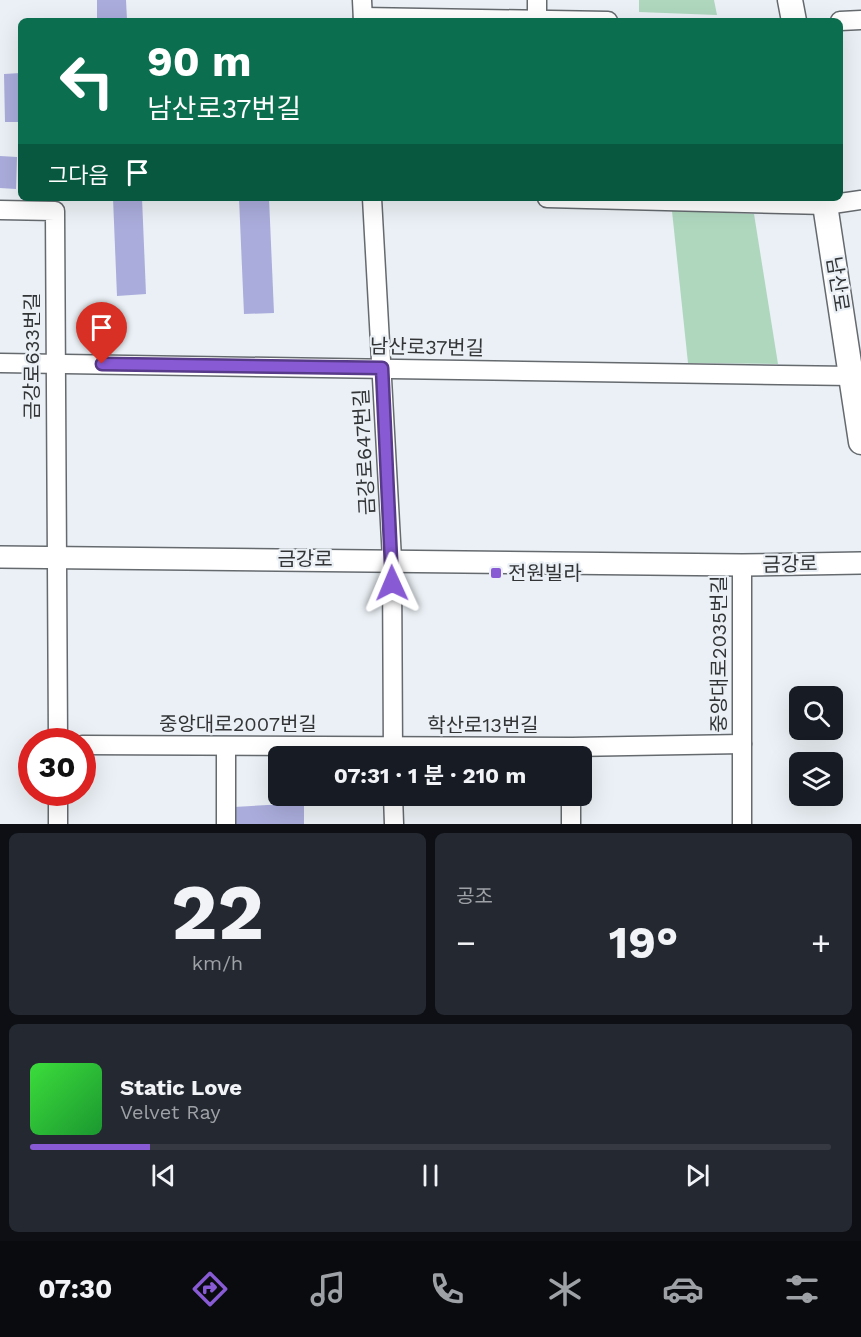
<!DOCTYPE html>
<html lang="ko">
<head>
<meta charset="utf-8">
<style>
  :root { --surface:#171b24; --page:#242831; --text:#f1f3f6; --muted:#9ea1a6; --line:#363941; --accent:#885ad4 }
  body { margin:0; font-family:"Work Sans","Noto Sans KR",sans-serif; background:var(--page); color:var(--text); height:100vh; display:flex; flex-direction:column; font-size:22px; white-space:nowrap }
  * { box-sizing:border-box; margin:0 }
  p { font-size:20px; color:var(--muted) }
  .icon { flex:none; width:33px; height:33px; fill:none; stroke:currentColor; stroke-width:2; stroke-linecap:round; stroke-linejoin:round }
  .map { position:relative; height:824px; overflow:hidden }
  .panel { display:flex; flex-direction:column; gap:9px; padding:9px; background:#0d0f14; flex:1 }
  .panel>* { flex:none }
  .guide { position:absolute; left:18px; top:18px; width:825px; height:183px; border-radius:9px; box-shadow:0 6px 24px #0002; background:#0b6e4f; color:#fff; overflow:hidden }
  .fabs { position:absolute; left:789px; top:686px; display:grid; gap:12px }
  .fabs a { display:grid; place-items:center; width:54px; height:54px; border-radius:9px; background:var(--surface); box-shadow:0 6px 24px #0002; font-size:30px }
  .speed { position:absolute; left:18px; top:728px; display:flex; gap:12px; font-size:30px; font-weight:700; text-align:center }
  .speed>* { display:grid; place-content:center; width:78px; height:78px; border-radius:50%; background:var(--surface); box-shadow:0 6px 24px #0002; line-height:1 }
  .speed .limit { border:9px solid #d22; background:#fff; color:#111 }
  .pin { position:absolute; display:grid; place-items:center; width:51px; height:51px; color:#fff; margin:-62px -26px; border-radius:50% 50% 50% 0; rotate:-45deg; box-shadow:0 0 6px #0007 }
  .pin .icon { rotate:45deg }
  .me { position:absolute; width:66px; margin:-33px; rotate:359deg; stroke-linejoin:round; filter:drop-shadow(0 0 4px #0008) }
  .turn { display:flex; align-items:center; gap:21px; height:126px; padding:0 30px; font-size:27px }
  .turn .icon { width:78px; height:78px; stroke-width:2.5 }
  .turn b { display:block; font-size:42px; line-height:51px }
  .then { display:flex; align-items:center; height:57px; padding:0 30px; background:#0003; gap:12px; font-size:22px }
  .big { font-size:45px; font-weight:700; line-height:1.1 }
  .panel .card { flex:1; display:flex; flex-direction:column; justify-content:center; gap:9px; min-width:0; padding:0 21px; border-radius:9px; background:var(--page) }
  .panel .dial { align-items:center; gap:0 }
  .dial b { font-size:78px; line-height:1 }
  .song { display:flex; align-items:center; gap:18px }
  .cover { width:72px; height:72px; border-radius:9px; background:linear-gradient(135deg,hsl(120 70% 55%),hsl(130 70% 35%)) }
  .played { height:6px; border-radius:3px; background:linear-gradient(90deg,var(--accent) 15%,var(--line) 15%) }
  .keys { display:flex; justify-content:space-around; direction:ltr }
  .heat { display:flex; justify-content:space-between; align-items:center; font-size:33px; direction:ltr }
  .panel .tiles { flex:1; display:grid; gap:9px; grid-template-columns:1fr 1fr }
  .card:last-child { grid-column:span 2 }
  .trip { position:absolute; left:268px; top:746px; width:324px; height:60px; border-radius:9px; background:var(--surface); box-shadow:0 6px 24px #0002; font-weight:700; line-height:60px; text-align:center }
  .dock { display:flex; height:96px; justify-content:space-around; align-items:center; background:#090b0e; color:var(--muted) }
  .dock .icon { width:42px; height:42px }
  .dock .active { color:var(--accent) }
  .dock b { font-size:27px; color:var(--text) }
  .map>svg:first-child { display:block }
</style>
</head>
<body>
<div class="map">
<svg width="861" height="824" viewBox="0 0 861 824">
  <rect width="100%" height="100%" fill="#eaf0f5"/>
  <!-- green -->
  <g fill="#afd7be">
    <path d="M 639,0 L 714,0 L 717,15 L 639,12 Z"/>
    <path d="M 672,211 L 754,214 L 778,364 L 688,363 Z"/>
  </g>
  <!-- building -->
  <g fill="#aaacdb">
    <path d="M 97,0 L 126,0 L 127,20 L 97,21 Z"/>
    <path d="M 21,73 L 21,122 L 5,122 L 4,74 Z"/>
    <path d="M 0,156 L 17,157 L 16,189 L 0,188 Z"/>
    <path d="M 113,198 L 142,198 L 146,294 L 117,296 Z"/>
    <path d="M 239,198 L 269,198 L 274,313 L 244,314 Z"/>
    <path d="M 304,803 L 304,824 L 234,824 L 234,807 Z"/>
  </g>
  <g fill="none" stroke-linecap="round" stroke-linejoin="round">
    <defs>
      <g id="minor">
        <path d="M 362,0 L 363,21"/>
        <path d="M 363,17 L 608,21"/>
        <path d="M 537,19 L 537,0"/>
        <path d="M 840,21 L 861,20"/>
        <path d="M 372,198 L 392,559 L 393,756"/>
        <path d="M 547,198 L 826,205 L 861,200"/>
        <path d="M 0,210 L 55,211 L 58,741"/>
        <path d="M 0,363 L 852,376"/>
        <path d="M 742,565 L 742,824"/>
        <path d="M 82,745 L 572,747 L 742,744"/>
        <path d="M 226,747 L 226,824"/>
        <path d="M 393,795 L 394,824"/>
        <path d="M 58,824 L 58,792"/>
        <path d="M 571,824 L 571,795"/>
      </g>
      <path id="tertiary" d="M 0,557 L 742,565 L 861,563"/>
      <g id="secondary">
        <path d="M 790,0 L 794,21"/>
        <path d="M 824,198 L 861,442"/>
      </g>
    </defs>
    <!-- minor casing -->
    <use href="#minor" stroke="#656a6f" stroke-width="21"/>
    <!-- tertiary casing -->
    <use href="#tertiary" stroke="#656a6f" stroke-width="24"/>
    <!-- secondary casing -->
    <use href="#secondary" stroke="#656a6f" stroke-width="27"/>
    <!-- minor -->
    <use href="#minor" stroke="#fff" stroke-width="18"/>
    <!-- tertiary -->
    <use href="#tertiary" stroke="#fff" stroke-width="21"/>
    <!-- secondary -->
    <use href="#secondary" stroke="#fff" stroke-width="24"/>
  </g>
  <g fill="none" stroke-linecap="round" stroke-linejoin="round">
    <defs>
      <path id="route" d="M 102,364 L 382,368 L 392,583"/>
    </defs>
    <!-- route casing -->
    <use href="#route" stroke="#583a8a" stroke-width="15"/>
    <!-- route -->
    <use href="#route" stroke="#885ad4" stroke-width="10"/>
  </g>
  <!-- markers -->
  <rect fill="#885ad4" stroke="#eaf0f5" stroke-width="2" x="490" y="567" width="12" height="12" rx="3"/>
  <g text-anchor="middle" stroke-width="4.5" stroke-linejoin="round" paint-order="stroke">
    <!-- street labels -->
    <g font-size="20" fill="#323436" stroke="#eaf0f5">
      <text transform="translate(838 284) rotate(81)" y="7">남산로</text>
      <text transform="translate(427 347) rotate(1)" y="7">남산로37번길</text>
      <text transform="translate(32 356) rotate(-90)" y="7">금강로633번길</text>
      <text transform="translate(364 452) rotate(-93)" y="7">금강로647번길</text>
      <text x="305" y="566">금강로</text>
      <text transform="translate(790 564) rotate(-1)" y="7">금강로</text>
      <text transform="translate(719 654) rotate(-90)" y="7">중앙대로2035번길</text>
      <text x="238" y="731">중앙대로2007번길</text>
      <text x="483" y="732">학산로13번길</text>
    </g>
    <!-- poi labels -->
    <g font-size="20" fill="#323436" stroke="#eaf0f5" text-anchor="start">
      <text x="508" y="580">전원빌라</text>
    </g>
  </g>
</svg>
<div class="fabs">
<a><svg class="icon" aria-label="search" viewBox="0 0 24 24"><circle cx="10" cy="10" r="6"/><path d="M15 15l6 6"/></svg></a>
<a><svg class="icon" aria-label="layers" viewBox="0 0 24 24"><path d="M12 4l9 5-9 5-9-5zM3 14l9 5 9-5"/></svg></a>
</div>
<div class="speed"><div class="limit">30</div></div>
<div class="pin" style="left:102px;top:364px;background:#d93025"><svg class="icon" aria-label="arrive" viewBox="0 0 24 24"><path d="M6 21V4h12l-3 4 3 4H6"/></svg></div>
<svg class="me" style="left:392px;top:583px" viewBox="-20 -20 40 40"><path d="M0-17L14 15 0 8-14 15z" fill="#885ad4" stroke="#fff" stroke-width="4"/></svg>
<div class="trip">07:31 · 1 분 · 210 m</div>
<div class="guide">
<div class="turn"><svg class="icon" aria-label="left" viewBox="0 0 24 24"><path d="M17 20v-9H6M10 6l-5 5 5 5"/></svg><div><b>90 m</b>남산로37번길</div></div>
<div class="then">그다음<svg class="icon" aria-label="arrive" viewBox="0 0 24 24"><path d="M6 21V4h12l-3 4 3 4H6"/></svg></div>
</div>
</div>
<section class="panel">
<div class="tiles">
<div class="card dial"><b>22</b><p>km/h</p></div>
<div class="card"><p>공조</p>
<div class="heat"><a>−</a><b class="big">19°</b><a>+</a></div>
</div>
<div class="card">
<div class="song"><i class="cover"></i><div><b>Static Love</b><p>Velvet Ray</p></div></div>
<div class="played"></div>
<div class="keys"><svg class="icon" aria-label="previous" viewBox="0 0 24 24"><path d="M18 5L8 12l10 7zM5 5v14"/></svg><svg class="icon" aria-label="pause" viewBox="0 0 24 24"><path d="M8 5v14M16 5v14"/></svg><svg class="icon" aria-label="next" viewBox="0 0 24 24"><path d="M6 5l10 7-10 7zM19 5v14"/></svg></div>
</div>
</div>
</section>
<nav class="dock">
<b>07:30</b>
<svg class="icon active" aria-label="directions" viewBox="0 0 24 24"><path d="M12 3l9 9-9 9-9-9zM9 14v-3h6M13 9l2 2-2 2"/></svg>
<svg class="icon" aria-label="music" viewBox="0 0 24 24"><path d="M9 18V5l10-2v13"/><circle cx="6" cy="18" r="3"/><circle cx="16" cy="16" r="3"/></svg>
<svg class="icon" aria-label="phone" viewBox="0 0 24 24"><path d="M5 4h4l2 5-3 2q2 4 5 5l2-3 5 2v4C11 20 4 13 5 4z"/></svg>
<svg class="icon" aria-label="climate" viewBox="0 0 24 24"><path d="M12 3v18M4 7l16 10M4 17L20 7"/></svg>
<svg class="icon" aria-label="car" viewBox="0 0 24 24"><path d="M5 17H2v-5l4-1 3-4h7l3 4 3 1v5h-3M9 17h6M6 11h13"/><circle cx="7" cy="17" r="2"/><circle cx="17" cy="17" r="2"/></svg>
<svg class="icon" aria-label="filters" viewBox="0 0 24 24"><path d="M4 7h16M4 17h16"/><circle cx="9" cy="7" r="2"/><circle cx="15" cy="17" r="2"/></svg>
</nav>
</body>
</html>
